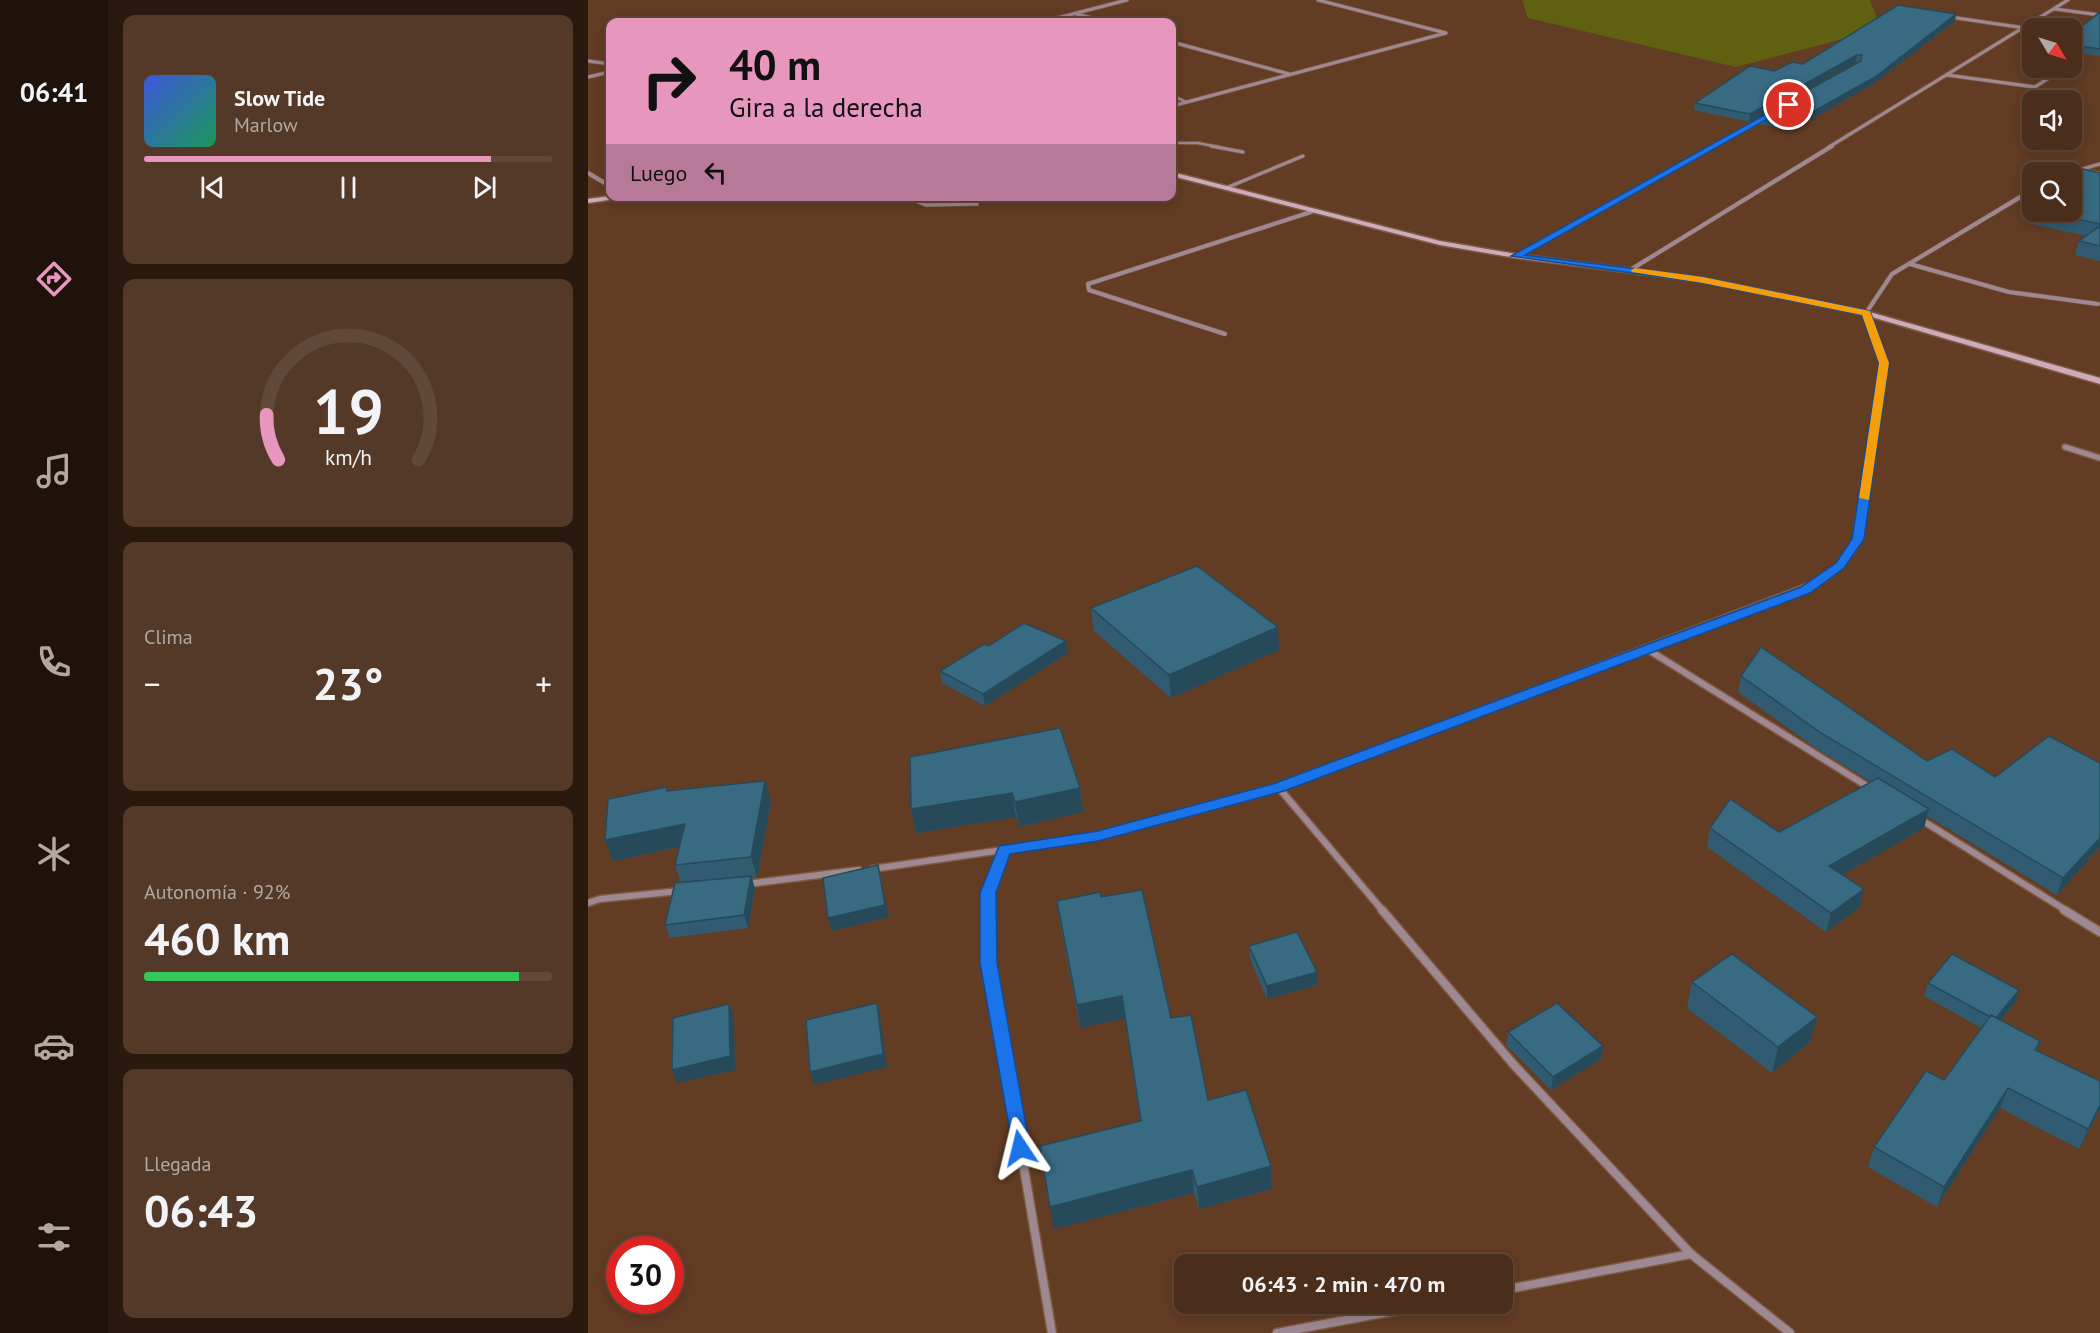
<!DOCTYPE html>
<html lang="es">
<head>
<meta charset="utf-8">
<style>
  :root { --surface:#4a2d1b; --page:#543928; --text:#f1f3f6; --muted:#b2a8a3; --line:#61493a; --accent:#e797bd }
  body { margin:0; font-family:"PT Sans",sans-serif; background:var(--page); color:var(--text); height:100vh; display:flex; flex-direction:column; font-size:22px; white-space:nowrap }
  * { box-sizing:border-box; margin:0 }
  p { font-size:20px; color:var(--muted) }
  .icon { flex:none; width:33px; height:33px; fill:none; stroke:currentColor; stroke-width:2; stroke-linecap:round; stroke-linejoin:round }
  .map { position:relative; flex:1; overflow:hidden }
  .drawer { display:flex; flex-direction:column; gap:15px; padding:15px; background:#29190f; width:480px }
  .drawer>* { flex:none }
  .banner { position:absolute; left:18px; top:18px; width:570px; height:183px; border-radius:12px; box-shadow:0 3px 15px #0003,0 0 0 2px var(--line); background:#e797bd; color:#111; overflow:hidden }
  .needle { width:39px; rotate:128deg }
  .tools { position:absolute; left:1434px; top:18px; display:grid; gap:12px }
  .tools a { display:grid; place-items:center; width:60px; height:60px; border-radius:12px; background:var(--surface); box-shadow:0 3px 15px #0003,0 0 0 2px var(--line); font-size:30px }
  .speed { position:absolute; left:18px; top:1236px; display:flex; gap:12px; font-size:30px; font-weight:700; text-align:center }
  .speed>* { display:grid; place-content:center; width:78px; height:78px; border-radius:50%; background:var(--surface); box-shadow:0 3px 15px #0003,0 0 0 2px var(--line); line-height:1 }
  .speed .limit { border:9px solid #d22; background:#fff; color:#111 }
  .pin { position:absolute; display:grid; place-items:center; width:51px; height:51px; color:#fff; margin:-26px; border:3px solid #fff; border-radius:50%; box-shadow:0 2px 6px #0007 }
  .me { position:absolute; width:66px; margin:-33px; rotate:350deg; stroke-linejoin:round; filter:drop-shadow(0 0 4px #0008) }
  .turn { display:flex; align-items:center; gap:21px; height:126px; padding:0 24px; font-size:27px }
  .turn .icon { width:78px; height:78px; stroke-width:2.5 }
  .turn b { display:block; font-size:42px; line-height:51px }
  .then { display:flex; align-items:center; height:57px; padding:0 24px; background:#0003; gap:12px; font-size:22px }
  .big { font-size:45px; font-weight:700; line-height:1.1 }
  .drawer .card { flex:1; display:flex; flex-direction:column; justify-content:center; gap:9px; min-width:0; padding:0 21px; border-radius:12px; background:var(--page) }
  .drawer .dial { align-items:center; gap:0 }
  .dial svg { height:156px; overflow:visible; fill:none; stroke:var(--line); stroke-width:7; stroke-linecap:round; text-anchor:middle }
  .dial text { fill:var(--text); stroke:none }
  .song { display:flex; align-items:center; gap:18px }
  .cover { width:72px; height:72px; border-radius:9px; background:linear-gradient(135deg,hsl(230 70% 55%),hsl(150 70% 35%)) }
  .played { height:6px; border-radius:3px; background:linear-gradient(90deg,var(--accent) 85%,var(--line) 85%) }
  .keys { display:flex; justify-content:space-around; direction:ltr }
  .heat { display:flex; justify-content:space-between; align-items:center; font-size:33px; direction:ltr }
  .charge { height:9px; border-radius:4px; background:linear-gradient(90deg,#34c759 92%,var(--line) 0) }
  .trip { position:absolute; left:586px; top:1254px; width:339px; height:60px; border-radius:12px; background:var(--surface); box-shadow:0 3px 15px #0003,0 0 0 2px var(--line); font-weight:700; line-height:60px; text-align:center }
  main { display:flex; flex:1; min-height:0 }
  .dock { display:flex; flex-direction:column; width:108px; justify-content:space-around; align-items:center; background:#1e120b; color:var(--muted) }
  .dock .icon { width:42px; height:42px }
  .dock .selected { color:var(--accent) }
  .dock b { font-size:27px; color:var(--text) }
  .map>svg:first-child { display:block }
</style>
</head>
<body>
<main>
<nav class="dock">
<b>06:41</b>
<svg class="icon selected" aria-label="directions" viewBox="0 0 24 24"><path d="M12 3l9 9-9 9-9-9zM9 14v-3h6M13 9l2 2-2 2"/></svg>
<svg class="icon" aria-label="music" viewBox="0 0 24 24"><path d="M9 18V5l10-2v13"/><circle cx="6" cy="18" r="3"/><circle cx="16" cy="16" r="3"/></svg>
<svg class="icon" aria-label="phone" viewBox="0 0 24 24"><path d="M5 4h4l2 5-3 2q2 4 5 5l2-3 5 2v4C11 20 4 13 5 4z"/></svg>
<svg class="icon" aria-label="climate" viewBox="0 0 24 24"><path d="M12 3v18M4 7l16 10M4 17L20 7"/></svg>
<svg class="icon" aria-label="car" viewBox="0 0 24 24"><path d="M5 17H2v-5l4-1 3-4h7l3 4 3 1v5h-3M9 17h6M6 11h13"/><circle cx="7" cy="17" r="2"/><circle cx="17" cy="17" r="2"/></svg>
<svg class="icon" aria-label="filters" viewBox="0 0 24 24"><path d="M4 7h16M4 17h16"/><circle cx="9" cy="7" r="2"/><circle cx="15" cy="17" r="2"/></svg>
</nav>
<section class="drawer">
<div class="card">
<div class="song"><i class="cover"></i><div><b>Slow Tide</b><p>Marlow</p></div></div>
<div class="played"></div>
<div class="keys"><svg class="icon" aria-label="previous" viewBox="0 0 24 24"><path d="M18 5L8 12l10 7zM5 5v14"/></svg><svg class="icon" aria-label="pause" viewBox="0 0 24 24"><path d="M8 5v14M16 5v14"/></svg><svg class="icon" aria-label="next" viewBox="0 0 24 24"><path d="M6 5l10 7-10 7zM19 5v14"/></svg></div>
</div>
<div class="card dial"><svg viewBox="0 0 100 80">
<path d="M14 69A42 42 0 1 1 86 69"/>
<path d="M14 69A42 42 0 0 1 8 46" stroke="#e797bd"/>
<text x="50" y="56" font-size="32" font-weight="700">19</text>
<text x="50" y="72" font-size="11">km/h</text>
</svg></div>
<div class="card"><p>Clima</p>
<div class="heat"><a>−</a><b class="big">23°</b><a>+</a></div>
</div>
<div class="card"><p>Autonomía · 92%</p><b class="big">460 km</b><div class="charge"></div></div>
<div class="card"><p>Llegada</p><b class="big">06:43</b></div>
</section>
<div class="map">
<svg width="1512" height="1333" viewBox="0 0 1512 1333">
  <rect width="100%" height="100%" fill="#633c24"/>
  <!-- green -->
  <path fill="#5f6110" d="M 934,0 L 1282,0 L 1293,29 L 1148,67 L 940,18 Z"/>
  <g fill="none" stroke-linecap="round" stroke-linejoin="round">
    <defs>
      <g id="lane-far1">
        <path d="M 584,95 L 598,102"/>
        <path d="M 584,143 L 610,143 L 631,147"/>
      </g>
      <g id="lane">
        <path d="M 623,146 L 655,152"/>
        <path d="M 1491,170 L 1512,164"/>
        <path d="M 638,188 L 715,156"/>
        <path d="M 315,196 L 338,205 L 389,204"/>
      </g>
      <g id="street-far4">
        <path d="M 1467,9 L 1512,15"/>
        <path d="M 489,14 L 517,22"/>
        <path d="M 1362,17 L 1437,28"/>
        <path d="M 454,22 L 539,0"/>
        <path d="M 584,42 L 701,74"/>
        <path d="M 0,61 L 22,64"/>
        <path d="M 1359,75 L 1447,87 L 1476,68"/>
        <path d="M 0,77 L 22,72"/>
        <path d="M 584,106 L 858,33 L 730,0"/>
        <path d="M 1124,147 L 1178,117"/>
        <path d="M 1241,147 L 1480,0"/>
      </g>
      <g id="street-far3">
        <path d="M 1474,172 L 1488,169 L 1512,174"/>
        <path d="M 0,173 L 22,186"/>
        <path d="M 928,256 L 1126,146"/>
        <path d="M 1322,264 L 1421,292 L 1510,304"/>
        <path d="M 1042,270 L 1244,146"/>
        <path d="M 637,334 L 501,290 L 500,284 L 723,212"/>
        <path d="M 1287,338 L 1278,313 L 1304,274 L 1444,190"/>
      </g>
      <g id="street-far2">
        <path d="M 1477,447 L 1512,458"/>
        <path d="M 1222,587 L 1252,566 L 1270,539 L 1295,363 L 1286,337"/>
      </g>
      <g id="street-far1">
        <path d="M 1059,649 L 1282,788"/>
        <path d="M 691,788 L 795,911"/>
        <path d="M 1332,819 L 1479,911"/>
        <path d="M 284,869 L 510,836 L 691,788 L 1224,585"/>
        <path d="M 159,884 L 271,870"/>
        <path d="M 0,903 L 12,899 L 92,891"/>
        <path d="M 400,911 L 400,893 L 416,849"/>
      </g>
      <g id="street">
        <path d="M 400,910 L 401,963 L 464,1333"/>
        <path d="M 794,910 L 926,1065 L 1103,1254 L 1202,1333"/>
        <path d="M 1476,910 L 1512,932"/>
        <path d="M 915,1290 L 1103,1254"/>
        <path d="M 689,1333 L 843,1304"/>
      </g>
      <g id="secondary">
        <path d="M 584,172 L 852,241 L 928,254 L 1115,278 L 1278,311 L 1512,378 L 1512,384 L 1277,315 L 1115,282 L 928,258 L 852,245 L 584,176 Z"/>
        <path d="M 22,196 L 48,196 L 0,203 L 0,199 Z"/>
      </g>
    </defs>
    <!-- lane-far1 casing -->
    <use href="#lane-far1" stroke="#7e5a44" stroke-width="4"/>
    <!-- lane casing -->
    <use href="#lane" stroke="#7e5a44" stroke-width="4.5"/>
    <!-- street-far4 casing -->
    <use href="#street-far4" stroke="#7e5a44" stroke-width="4.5"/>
    <!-- street-far3 casing -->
    <use href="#street-far3" stroke="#7e5a44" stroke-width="5"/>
    <!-- street-far2 casing -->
    <use href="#street-far2" stroke="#7e5a44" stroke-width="8"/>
    <!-- street-far1 casing -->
    <use href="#street-far1" stroke="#7e5a44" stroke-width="9"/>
    <!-- street casing -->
    <use href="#street" stroke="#7e5a44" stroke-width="11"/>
    <!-- secondary casing -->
    <use href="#secondary" stroke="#7e5a44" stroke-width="3"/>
    <!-- lane-far1 -->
    <use href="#lane-far1" stroke="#9e8891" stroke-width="2"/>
    <!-- lane -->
    <use href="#lane" stroke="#9e8891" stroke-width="3"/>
    <!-- street-far4 -->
    <use href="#street-far4" stroke="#9e8891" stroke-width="3"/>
    <!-- street-far3 -->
    <use href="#street-far3" stroke="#9e8891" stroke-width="4"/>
    <!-- street-far2 -->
    <use href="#street-far2" stroke="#9e8891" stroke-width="5"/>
    <!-- street-far1 -->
    <use href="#street-far1" stroke="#9e8891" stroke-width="6"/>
    <!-- street -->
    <use href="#street" stroke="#9e8891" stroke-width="8"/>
    <!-- secondary -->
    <use href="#secondary" fill="#ceabba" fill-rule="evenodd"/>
  </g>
  <!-- wall -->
  <g fill="#305b70">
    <path d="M 1512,12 L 1512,56 L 1484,52 L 1484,34 Z"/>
    <path d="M 1368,14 L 1367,21 L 1285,84 L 1203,131 L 1172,124 L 1173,116 L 1271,62 L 1268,62 L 1161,122 L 1106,110 L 1107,103 L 1186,71 L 1215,64 Z"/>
    <path d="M 1512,173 L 1512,261 L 1487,255 L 1491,241 L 1498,236 L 1440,223 L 1444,209 L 1444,212 L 1484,212 Z"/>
    <path d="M 503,608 L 691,650 L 583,698 L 506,631 Z"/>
    <path d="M 401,646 L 480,653 L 397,706 L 354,683 L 352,671 Z"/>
    <path d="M 1153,676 L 1339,761 L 1512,847 L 1469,895 L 1339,816 L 1336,828 L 1254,874 L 1276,889 L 1271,908 L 1238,932 L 1119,847 L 1122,828 L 1191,832 L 1283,782 L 1229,749 L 1150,692 Z"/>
    <path d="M 177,781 L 183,801 L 169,878 L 164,878 L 167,889 L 160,928 L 82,938 L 77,925 L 93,883 L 87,865 L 91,847 L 25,861 L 81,790 Z"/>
    <path d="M 492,788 L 495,812 L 431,827 L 428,817 L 328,833 L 323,809 Z"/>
    <path d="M 513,897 L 583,1018 L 620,1100 L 683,1166 L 684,1189 L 611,1209 L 606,1193 L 466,1229 L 552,1122 L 537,1018 L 492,1028 L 472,923 L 469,901 Z"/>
    <path d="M 661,946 L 729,985 L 679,999 L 662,959 Z"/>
    <path d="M 1104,982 L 1229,1017 L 1222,1042 L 1184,1073 L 1099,1008 Z"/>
    <path d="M 1340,983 L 1431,990 L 1427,1003 L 1412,1021 L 1452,1041 L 1449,1051 L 1512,1081 L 1512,1109 L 1491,1149 L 1412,1108 L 1349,1207 L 1280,1167 L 1286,1147 L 1356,1080 L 1393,1028 L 1336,996 Z"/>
    <path d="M 920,1032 L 1015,1046 L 1013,1059 L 963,1090 L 918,1045 Z"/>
  </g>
  <!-- shaded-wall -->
  <g fill="#274a5b">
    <path d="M 1368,14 L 1367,21 L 1285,84 L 1203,131 L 1205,123 Z"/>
    <path d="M 1269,55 L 1268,62 L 1161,122 L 1162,114 Z"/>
    <path d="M 690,627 L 691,650 L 583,698 L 581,675 Z"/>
    <path d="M 478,641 L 480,653 L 397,706 L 395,694 Z"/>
    <path d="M 177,781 L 183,801 L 169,878 L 163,857 Z"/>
    <path d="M 492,788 L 495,812 L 431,827 L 427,802 Z"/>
    <path d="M 424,793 L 428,817 L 328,833 L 323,809 Z"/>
    <path d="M 1341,809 L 1336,828 L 1236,885 L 1241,866 Z"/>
    <path d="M 97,824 L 104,844 L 25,861 L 17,840 Z"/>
    <path d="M 1512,838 L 1512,847 L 1469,895 L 1475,878 Z"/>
    <path d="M 290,865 L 301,917 L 244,931 L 240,918 Z"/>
    <path d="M 163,876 L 167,889 L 160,928 L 156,915 Z"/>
    <path d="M 1276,889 L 1271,908 L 1238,932 L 1243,913 Z"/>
    <path d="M 729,972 L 729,985 L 679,999 L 679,986 Z"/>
    <path d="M 1431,990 L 1427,1003 L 1402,1033 L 1407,1020 Z"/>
    <path d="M 534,996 L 537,1018 L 492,1028 L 489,1005 Z"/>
    <path d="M 289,1003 L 292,1016 L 299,1067 L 226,1085 L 222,1072 Z"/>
    <path d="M 141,1004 L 146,1017 L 147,1070 L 89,1083 L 84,1070 Z"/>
    <path d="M 1229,1017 L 1222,1042 L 1184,1073 L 1190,1047 Z"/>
    <path d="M 1015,1046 L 1013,1059 L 963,1090 L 965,1077 Z"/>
    <path d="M 1420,1088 L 1412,1108 L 1349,1207 L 1356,1187 Z"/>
    <path d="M 1512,1105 L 1512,1109 L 1491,1149 L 1500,1129 Z"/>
    <path d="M 683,1166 L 684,1189 L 611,1209 L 609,1187 Z"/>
    <path d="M 604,1170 L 606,1193 L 466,1229 L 462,1207 Z"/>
  </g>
  <!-- building -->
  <g fill="#386a82" stroke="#274a5b" stroke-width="1.5">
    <path d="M 1310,5 L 1368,14 L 1287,77 L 1205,123 L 1173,116 L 1273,61 L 1274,55 L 1269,55 L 1162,114 L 1107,103 L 1162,66 L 1186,71 L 1204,62 L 1215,64 Z"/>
    <path d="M 1512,12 L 1512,49 L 1484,45 L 1484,34 Z"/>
    <path d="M 1495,169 L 1512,173 L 1512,224 L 1455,212 L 1484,212 L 1484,178 Z"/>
    <path d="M 1512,226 L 1512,246 L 1491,241 Z"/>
    <path d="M 609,566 L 690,627 L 581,675 L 503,608 Z"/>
    <path d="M 436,623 L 478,641 L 395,694 L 352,671 L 396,644 L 401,646 Z"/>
    <path d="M 1173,647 L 1339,761 L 1364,749 L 1407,777 L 1461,736 L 1512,763 L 1512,838 L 1475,878 L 1233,733 L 1153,676 Z"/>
    <path d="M 472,728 L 492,788 L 427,802 L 424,793 L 323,809 L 322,757 Z"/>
    <path d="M 1290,778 L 1341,809 L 1241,866 L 1276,889 L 1243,913 L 1122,828 L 1142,799 L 1191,832 Z"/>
    <path d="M 177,781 L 163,857 L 87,865 L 97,824 L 17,840 L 20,799 L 79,787 L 79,791 Z"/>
    <path d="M 290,865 L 297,905 L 240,918 L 235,878 Z"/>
    <path d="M 163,876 L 156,915 L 77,925 L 87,883 Z"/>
    <path d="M 554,890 L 583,1018 L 603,1015 L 620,1100 L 658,1090 L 683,1166 L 609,1187 L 604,1170 L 462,1207 L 452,1146 L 553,1121 L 534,996 L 489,1005 L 469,901 L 512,892 L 513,897 Z"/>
    <path d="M 709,932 L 729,972 L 679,986 L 661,946 Z"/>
    <path d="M 1144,954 L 1229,1017 L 1190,1047 L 1104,982 Z"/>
    <path d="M 1364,954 L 1431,990 L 1408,1018 L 1403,1015 L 1402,1017 L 1340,983 Z"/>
    <path d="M 289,1003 L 295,1054 L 222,1072 L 218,1020 Z"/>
    <path d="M 969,1003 L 1015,1046 L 965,1077 L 920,1032 Z"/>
    <path d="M 141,1004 L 142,1056 L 84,1070 L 85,1018 Z"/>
    <path d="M 1403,1015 L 1452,1041 L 1447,1050 L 1512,1081 L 1512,1105 L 1500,1129 L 1420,1088 L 1356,1187 L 1286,1147 L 1338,1071 L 1356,1080 Z"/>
  </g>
  <!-- route -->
  <path fill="#1a73e8" stroke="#114b97" stroke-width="1.5" d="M 1198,103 L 1204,105 L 937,255 L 1115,277 L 1282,311 L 1301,363 L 1276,539 L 1256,568 L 1222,593 L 696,791 L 510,841 L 422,854 L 408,893 L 409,963 L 442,1148 L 439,1154 L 432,1156 L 426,1154 L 392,963 L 392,893 L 411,846 L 510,831 L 685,784 L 1213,587 L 1248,563 L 1264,539 L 1291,363 L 1274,315 L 1115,283 L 923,256 Z"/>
  <!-- slow -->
  <path fill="#f59e0b" d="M 1047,268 L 1115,277 L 1282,311 L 1301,363 L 1281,500 L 1271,498 L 1291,363 L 1274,315 L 1115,283 L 1044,272 L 1043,270 Z"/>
</svg>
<div class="tools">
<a><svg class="needle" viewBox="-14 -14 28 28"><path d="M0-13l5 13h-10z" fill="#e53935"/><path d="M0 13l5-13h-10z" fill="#b2a8a3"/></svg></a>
<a><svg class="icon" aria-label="sound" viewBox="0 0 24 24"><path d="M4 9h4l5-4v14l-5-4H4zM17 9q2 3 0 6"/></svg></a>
<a><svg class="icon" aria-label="search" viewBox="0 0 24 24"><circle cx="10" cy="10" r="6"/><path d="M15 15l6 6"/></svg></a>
</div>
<div class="speed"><div class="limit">30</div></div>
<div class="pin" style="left:1201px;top:105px;background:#d93025"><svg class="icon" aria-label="arrive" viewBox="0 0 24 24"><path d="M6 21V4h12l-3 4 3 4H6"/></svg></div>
<svg class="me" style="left:432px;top:1148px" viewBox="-20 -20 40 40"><path d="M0-17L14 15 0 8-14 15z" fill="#1a73e8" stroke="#fff" stroke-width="4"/></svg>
<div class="trip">06:43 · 2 min · 470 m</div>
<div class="banner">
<div class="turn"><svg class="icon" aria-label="right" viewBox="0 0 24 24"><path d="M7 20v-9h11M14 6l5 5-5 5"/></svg><div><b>40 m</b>Gira a la derecha</div></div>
<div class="then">Luego<svg class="icon" aria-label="left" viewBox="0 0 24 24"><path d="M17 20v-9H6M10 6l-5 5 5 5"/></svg></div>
</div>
</div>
</main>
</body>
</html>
